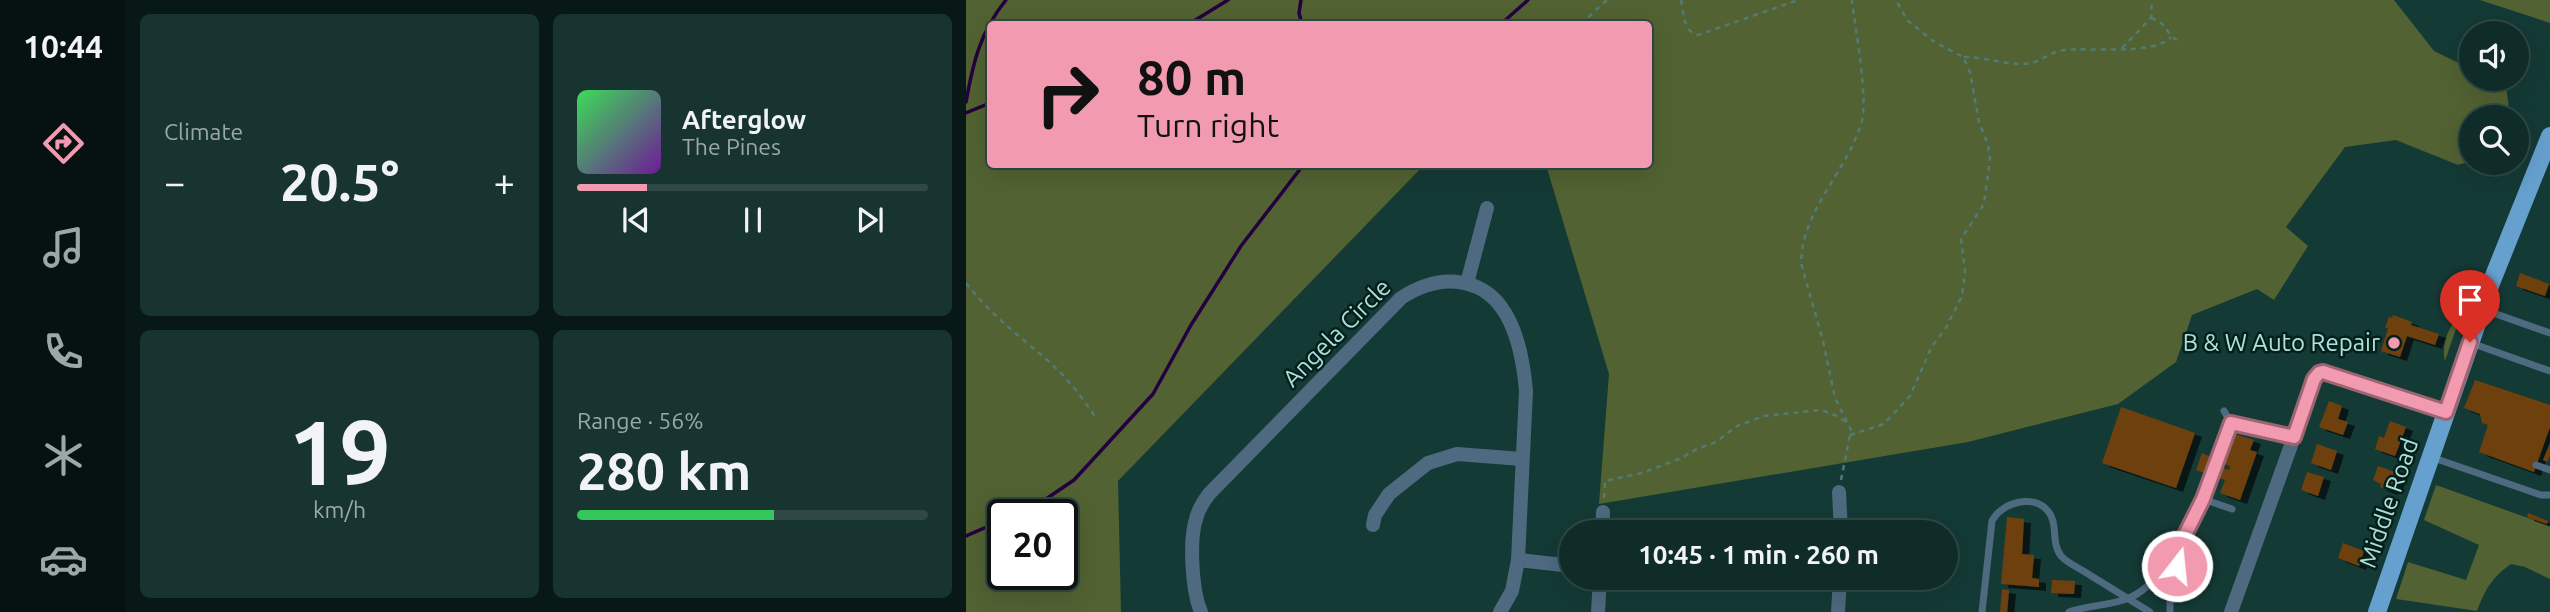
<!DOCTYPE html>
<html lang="en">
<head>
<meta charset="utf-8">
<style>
  :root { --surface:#0f2c28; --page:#183430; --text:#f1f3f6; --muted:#9ba7a8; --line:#2f4845; --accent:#f29aaf }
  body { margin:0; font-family:Ubuntu,sans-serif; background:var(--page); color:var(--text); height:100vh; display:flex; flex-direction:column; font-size:26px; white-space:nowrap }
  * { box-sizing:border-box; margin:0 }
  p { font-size:23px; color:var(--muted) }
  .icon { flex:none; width:38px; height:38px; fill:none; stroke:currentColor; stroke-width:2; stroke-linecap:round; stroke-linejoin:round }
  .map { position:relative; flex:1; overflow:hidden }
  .details { display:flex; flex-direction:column; gap:14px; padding:14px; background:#081816; width:840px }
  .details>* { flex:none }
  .banner { position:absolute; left:21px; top:21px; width:665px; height:147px; border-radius:7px; box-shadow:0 7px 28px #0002,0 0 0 2px var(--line); background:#f29aaf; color:#111; overflow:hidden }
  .fabs { position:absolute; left:1493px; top:21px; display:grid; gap:14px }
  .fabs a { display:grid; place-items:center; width:70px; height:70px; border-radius:50%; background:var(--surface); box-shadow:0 7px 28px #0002,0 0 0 2px var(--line); font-size:35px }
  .speed { position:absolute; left:21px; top:499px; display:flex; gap:14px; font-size:35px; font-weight:700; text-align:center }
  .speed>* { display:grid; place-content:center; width:91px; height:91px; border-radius:50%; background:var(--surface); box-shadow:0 7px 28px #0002,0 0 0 2px var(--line); line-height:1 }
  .speed .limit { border:4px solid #111; border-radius:10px; background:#fff; color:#111 }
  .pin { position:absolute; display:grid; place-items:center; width:60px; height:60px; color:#fff; margin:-72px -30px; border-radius:50% 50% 50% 0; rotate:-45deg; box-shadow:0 0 7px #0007 }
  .pin .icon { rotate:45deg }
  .me { position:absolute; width:77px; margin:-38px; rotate:16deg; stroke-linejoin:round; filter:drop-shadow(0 0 5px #0008) }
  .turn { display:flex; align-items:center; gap:24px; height:147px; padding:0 35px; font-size:32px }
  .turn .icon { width:91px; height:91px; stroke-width:2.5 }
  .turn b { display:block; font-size:49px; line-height:60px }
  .big { font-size:52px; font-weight:600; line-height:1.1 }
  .details .card { flex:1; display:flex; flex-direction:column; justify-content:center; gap:10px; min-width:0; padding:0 24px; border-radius:10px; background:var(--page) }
  .details .dial { align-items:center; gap:0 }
  .dial b { font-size:91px; line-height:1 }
  .song { display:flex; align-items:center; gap:21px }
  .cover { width:84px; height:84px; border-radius:10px; background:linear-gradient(135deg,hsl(130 70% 55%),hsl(280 70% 35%)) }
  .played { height:7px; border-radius:4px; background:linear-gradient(90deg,var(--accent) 20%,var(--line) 20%) }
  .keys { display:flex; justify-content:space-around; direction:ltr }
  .heat { display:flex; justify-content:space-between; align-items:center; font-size:38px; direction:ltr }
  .charge { height:10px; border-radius:5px; background:linear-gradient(90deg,#34c759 56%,var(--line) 0) }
  .details .tiles { flex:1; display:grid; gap:14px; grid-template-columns:repeat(2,1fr) }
  .trip { position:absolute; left:593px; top:520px; width:399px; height:70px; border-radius:35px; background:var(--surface); box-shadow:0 7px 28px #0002,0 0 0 2px var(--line); font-weight:600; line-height:70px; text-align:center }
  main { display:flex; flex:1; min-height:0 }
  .menu { display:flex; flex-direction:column; width:126px; justify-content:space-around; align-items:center; background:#061210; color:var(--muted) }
  .menu .icon { width:49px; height:49px }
  .menu .on { color:var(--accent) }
  .menu b { font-size:32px; color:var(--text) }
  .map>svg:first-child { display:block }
</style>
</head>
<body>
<main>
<nav class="menu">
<b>10:44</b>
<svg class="icon on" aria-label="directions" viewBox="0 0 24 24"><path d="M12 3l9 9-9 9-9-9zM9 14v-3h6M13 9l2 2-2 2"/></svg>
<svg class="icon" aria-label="music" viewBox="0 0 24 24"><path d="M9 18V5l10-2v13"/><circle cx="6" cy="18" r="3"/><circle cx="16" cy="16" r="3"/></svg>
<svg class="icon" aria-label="phone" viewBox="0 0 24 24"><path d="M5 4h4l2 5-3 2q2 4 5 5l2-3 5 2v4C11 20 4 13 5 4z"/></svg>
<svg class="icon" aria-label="climate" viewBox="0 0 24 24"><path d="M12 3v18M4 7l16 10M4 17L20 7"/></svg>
<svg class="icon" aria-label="car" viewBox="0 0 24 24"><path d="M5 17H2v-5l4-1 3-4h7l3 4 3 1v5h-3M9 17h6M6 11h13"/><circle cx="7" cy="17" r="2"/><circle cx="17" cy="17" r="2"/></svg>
</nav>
<section class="details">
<div class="tiles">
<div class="card"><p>Climate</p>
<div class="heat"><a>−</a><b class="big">20.5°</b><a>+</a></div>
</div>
<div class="card">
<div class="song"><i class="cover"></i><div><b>Afterglow</b><p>The Pines</p></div></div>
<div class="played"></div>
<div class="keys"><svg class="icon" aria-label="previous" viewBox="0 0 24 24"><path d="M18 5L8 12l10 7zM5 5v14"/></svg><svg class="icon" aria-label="pause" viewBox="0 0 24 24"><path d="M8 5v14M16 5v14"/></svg><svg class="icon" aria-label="next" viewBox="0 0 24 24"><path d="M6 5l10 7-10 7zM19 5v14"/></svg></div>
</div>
<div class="card dial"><b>19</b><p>km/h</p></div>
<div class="card"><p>Range · 56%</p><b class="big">280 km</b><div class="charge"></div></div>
</div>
</section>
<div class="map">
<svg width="1584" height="612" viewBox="0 0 1584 612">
  <defs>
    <filter id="shadow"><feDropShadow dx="7" dy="4" stdDeviation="0" flood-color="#0009"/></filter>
  </defs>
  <rect width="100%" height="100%" fill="#143a35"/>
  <!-- green -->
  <g fill="#526232" fill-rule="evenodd">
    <path d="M 0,0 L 1428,0 L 1468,51 L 1505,69 L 1505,79 L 1525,79 L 1540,86 L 1544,117 L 1505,117 L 1505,161 L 1492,165 L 1430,140 L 1379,147 L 1320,227 L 1342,246 L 1308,300 L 1291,289 L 1226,315 L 1210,362 L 1152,404 L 1002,442 L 633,504 L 643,374 L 580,165 L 682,164 L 682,24 L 24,24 L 24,164 L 458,165 L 152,481 L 155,612 L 0,612 ZM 37,514 L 96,514 L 96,574 L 37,574 Z"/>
    <path d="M 1514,0 L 1584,0 L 1584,23 Z"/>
    <path d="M 1494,317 L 1479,361 C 1475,347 1482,325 1494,317 Z"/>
    <path d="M 1470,485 L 1584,526 L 1584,579 L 1559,567 L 1545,564 C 1526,577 1519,590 1511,611 L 1430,599 L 1442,562 L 1500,580 L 1513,545 L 1458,520 Z"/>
  </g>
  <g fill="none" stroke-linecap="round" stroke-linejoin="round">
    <!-- stream -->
    <g stroke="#240040" stroke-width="3.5">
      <path d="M 335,0 L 333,13 L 336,24"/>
      <path d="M 223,24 L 262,0"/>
      <path d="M 535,24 L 562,0"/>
      <path d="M 0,102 C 7,63 14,32 40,0"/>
      <path d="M 0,113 L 24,103"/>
      <path d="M 48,514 L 74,503 L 108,480 L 187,394 L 225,325 L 275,246 L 338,164"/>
      <path d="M 0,536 L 37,520"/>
    </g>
  </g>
  <!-- building -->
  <g fill="#6e410c" filter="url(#shadow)">
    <path d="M 1554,273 L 1583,284 L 1579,296 L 1550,286 Z"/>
    <path d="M 1427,315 L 1446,322 L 1445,325 L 1473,334 L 1469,345 L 1441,336 L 1434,357 L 1415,351 L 1422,328 L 1419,328 L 1423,317 L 1426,318 Z"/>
    <path d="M 1509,380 L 1584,405 L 1584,427 L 1568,472 L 1513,452 L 1522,425 L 1516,423 L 1514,414 L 1498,408 Z"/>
    <path d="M 1363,401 L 1376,406 L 1372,419 L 1382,422 L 1377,435 L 1353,427 Z"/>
    <path d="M 1155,407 L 1229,433 L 1210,488 L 1136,463 Z"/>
    <path d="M 1424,421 L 1440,427 L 1429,456 L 1409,449 L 1413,436 L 1418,438 Z"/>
    <path d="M 1269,434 L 1288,440 L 1284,450 L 1291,452 L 1274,500 L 1254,493 L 1259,480 L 1253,478 L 1257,468 L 1263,470 L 1264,466 L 1258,464 Z"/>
    <path d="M 1584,443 L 1584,456 L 1581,462 L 1577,460 Z"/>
    <path d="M 1351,444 L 1371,451 L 1365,470 L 1345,463 Z"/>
    <path d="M 1236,453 L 1247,458 L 1241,474 L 1230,470 Z"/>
    <path d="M 1412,466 L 1432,473 L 1430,477 L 1433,478 L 1430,485 L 1427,484 L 1425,491 L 1414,487 L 1415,484 L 1407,480 Z"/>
    <path d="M 1341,472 L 1358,477 L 1352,496 L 1335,490 Z"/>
    <path d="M 1562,513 L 1582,521 L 1581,524 L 1561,517 Z"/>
    <path d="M 1041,517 L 1058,519 L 1056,554 L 1068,555 L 1066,578 L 1073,579 L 1073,587 L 1035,584 Z"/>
    <path d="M 1377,543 L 1398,551 L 1393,566 L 1372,558 Z"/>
    <path d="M 1086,580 L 1109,581 L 1108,594 L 1085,593 Z"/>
    <path d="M 1036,589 L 1043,590 L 1041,612 L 1034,612 Z"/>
  </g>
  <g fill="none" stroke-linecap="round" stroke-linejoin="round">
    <!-- path -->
    <g stroke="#517c76" stroke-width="2.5" stroke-dasharray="5 5" stroke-linecap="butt">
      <path d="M 715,0 C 718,13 717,32 732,35 L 832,0"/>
      <path d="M 1185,18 C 1204,24 1197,34 1215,42"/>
      <path d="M 615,24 L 641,0"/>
      <path d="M 1156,48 L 1185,18 L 1186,0"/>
      <path d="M 998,57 C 1017,57 1038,64 1057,64 C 1073,64 1083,52 1098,50 C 1124,47 1187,56 1205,37"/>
      <path d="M 0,283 C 23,313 52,335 80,359 C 100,376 116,397 130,418"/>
      <path d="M 884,435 L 918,424 L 944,396 L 966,346 L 980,328 L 996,296 L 999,271 L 995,239 L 1018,204 L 1024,159 L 1022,145 L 1013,122 L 1004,72 L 997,57 L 967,41 L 941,20 L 930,0"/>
      <path d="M 875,480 L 885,430 L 869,398 L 857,341 L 835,263 C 836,210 880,173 895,124 C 903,100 889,28 886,0"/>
      <path d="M 638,498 L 639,481 L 676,473 L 713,459 L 731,449 L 750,442 L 771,426 L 798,416 L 855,410 L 871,416 L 881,423"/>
    </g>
    <!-- lane -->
    <g stroke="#4e6a81" stroke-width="7">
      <path d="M 1516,309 L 1584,333"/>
      <path d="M 1505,343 L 1584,371"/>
      <path d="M 1265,423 L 1328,437"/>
      <path d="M 1465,457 L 1575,495 L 1584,495"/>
      <path d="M 1570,465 L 1584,470"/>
      <path d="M 1237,499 L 1266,509"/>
      <path d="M 1016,612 L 1026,521 C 1035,503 1067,493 1082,511 C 1093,524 1084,544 1096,557 C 1102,563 1111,567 1119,572 C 1140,585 1162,599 1184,612"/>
      <path d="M 1103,612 C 1122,605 1144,606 1163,598 C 1187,588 1201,563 1215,542"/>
      <path d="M 1204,612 L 1204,593 L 1217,539 L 1237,499 L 1265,423 L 1258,411"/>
    </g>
    <!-- street -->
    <g stroke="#4e6a81" stroke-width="14">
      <path d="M 501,283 L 521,208"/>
      <path d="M 873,492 L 875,532"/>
      <path d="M 407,525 L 409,515 L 423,494 L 462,463 L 491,454 L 556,459"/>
      <path d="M 636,532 L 637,512"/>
      <path d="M 552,560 L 606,566"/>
      <path d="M 235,612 C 226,591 223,541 230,519 C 232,510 237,502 243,494 L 435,298 C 475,272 522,275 544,322 C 554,343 558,368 560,391 L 552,560 L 546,591 L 534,612"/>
      <path d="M 632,612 L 634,578"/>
      <path d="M 872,612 L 874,578"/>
      <path d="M 1265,612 L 1350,376 L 1353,373 L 1362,373 L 1480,412"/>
    </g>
    <!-- primary -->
    <path stroke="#65a0cf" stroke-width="18" d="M 1411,612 L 1525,283 L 1584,136"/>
  </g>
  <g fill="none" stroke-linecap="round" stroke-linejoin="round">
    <defs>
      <path id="route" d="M 1211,566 L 1217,539 L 1237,499 L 1265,423 L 1328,437 L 1348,379 L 1353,373 L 1357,372 L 1480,412 L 1504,342"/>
    </defs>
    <!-- route casing -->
    <use href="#route" stroke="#9d6472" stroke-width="18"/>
    <!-- route -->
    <use href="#route" stroke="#f29aaf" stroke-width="12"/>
  </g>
  <!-- markers -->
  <circle fill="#f29aaf" stroke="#05201c" stroke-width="2.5" cx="1428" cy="343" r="7"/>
  <g text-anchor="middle" stroke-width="5" stroke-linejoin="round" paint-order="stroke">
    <!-- street labels -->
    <g font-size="24" fill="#ade1d9" stroke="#05201c">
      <text transform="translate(371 333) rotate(-45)" y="8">Angela Circle</text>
      <text transform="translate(1423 503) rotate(-71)" y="8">Middle Road</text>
    </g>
    <!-- poi labels -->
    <g font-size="24" fill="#ade1d9" stroke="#05201c" text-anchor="end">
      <text x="1414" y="351">B &amp; W Auto Repair</text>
    </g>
  </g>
</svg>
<div class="fabs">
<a><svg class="icon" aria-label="sound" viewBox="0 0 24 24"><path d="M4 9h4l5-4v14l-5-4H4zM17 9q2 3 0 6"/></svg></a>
<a><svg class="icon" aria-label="search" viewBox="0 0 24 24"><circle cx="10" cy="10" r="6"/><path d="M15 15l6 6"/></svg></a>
</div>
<div class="speed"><div class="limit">20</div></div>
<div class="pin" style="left:1504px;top:342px;background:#d93025"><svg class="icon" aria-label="arrive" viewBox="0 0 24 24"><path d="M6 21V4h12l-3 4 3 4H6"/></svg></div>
<svg class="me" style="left:1211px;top:566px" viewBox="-20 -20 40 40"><circle r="17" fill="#f29aaf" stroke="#fff" stroke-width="3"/><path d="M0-11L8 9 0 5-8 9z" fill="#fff"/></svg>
<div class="trip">10:45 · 1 min · 260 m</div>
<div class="banner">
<div class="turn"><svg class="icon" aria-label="right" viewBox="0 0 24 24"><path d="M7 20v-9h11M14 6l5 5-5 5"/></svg><div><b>80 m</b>Turn right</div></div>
</div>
</div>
</main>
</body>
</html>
